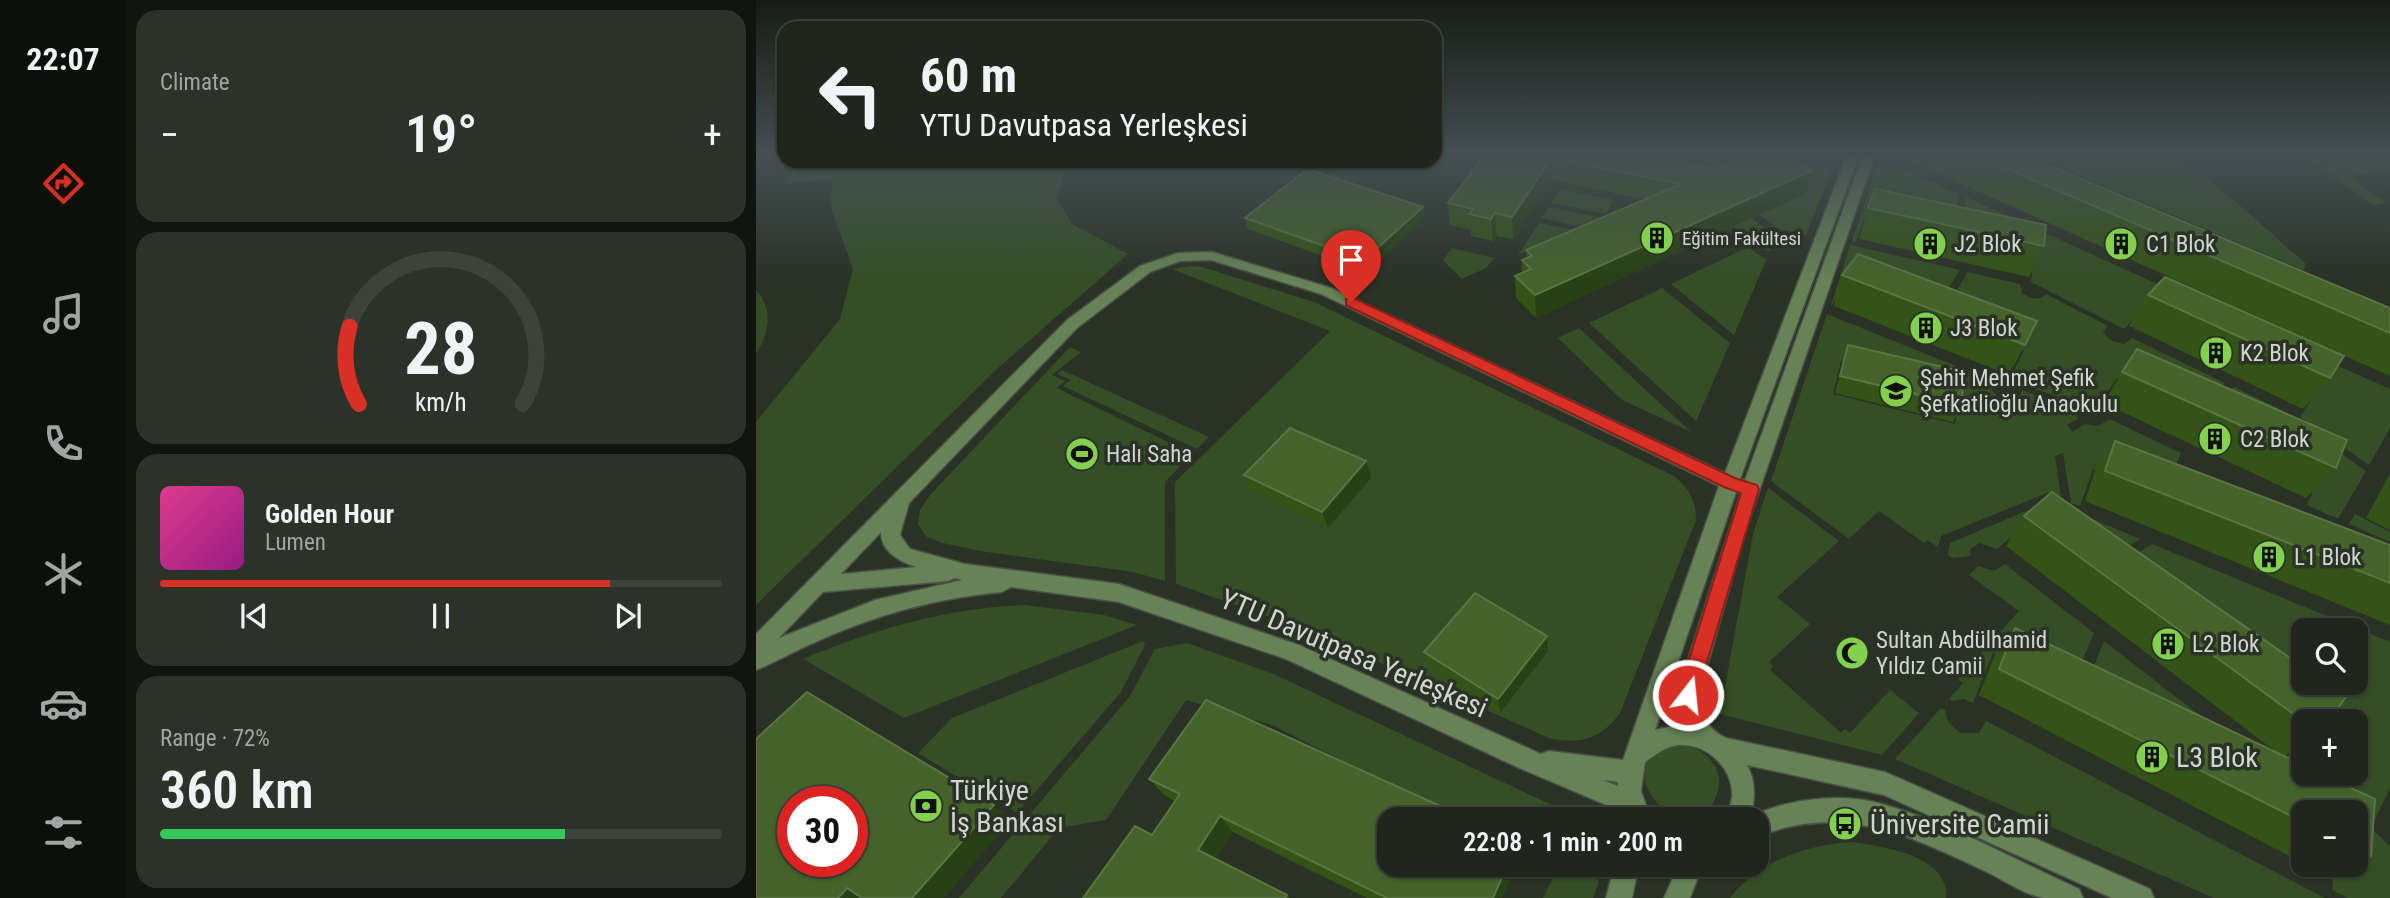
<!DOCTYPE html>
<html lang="en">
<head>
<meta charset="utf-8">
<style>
  :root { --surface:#20261c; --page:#2d3229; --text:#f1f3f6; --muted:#a2a5a3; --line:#3d433b; --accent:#d93025 }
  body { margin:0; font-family:"Roboto Condensed",sans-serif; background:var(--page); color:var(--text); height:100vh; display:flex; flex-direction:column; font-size:26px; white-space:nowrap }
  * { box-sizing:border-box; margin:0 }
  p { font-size:23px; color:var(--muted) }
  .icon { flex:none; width:38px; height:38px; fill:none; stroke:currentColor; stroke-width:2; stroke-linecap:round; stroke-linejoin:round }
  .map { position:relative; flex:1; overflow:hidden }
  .side { display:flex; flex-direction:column; gap:10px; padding:10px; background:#12150f; width:630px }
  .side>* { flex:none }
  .hud { position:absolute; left:21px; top:21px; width:665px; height:147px; border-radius:21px; box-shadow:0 2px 5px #0004,0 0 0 2px var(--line); background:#20261c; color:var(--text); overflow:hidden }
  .controls { position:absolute; left:1535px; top:618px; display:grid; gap:14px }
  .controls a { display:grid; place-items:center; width:77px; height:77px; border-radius:14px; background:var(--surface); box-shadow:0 2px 5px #0004,0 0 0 2px var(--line); font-size:35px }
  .speed { position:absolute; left:21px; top:786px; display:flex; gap:14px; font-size:35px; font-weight:700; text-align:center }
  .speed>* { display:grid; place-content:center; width:91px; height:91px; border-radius:50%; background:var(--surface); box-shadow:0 2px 5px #0004,0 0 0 2px var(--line); line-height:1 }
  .speed .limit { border:10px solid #d22; background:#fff; color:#111 }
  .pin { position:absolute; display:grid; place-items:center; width:60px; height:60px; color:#fff; margin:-72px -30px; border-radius:50% 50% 50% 0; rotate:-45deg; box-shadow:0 0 7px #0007 }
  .pin .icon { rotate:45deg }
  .me { position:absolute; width:77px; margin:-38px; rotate:16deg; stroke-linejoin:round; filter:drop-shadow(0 0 5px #0008) }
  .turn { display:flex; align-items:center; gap:24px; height:147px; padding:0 28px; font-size:32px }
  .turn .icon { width:91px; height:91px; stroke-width:2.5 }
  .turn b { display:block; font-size:49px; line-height:60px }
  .big { font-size:52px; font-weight:600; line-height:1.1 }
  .side .widget { flex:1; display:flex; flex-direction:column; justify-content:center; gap:10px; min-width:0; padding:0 24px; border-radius:21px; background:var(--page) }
  .side .dial { align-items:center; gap:0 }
  .dial svg { height:182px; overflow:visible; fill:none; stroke:var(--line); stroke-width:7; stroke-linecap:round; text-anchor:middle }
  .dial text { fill:var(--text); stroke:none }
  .song { display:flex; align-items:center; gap:21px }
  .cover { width:84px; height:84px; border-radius:10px; background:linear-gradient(135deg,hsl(330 70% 55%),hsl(310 70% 35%)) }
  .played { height:7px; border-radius:4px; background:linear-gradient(90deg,var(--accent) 80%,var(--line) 80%) }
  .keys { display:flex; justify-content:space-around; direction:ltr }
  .heat { display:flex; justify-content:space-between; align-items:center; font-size:38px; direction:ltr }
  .charge { height:10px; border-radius:5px; background:linear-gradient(90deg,#34c759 72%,var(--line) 0) }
  .trip { position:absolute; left:621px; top:807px; width:392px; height:70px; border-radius:21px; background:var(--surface); box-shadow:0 2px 5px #0004,0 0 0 2px var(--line); font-weight:600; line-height:70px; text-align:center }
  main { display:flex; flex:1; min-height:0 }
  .menu { display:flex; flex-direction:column; width:126px; justify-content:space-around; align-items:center; background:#0d0f0b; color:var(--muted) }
  .menu .icon { width:49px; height:49px }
  .menu .active { color:var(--accent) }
  .menu b { font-size:32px; color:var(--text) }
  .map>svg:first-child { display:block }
</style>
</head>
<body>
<main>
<nav class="menu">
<b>22:07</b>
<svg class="icon active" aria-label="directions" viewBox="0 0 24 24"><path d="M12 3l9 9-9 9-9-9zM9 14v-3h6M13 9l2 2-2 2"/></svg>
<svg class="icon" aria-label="music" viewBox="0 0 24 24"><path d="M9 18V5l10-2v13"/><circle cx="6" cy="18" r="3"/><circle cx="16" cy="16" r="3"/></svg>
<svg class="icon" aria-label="phone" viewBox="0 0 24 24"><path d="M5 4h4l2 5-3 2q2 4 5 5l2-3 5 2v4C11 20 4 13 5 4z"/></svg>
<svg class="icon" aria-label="climate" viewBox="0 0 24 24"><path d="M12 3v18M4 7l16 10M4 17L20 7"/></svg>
<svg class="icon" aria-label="car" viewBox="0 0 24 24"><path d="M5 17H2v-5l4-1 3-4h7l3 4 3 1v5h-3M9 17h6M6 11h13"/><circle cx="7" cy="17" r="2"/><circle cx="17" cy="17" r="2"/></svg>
<svg class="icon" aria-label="filters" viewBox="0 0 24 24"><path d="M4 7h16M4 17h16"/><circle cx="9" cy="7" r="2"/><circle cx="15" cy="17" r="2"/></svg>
</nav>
<section class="side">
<div class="widget"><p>Climate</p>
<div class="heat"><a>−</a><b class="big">19°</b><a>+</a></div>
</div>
<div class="widget dial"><svg viewBox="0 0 100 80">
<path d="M14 69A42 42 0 1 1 86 69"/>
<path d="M14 69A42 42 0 0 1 10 35" stroke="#d93025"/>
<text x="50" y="56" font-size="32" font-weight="700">28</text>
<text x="50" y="72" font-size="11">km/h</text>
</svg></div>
<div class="widget">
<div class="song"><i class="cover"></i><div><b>Golden Hour</b><p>Lumen</p></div></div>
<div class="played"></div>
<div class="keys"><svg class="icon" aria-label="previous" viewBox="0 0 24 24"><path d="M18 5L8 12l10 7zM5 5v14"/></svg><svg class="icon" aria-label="pause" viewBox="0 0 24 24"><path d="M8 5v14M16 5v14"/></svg><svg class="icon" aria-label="next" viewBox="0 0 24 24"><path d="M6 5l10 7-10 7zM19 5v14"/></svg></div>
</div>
<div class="widget"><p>Range · 72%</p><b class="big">360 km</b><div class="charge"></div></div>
</section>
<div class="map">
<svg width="1634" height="898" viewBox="0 0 1634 898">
  <rect width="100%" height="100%" fill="#2a3226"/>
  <!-- green -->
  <g fill="#354e26" fill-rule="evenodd">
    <path d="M 807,155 L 1002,155 L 1076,169 L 1050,235 L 1023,229 L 1003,215 L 1049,193 L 966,186 Z"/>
    <path d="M 1274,155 L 1422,155 L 1487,208 L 1550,264 L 1547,270 Z"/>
    <path d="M 1548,155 L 1634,155 L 1634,170 L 1593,176 L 1630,203 L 1617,205 Z"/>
    <path d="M 1124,158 L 1203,194 L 1194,236 L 1108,218 L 1100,242 L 1096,241 Z"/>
    <path d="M 42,161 L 319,161 L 308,170 L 301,199 L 316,224 L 372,254 L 242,368 L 0,605 L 0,422 L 84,319 L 97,269 L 76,211 L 74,194 L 78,180 L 29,183 Z"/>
    <path d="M 804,189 L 857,200 L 850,214 L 795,203 Z"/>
    <path d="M 1210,197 L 1516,336 L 1389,306 L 1368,329 L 1275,282 L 1278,255 L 1202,238 Z"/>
    <path d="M 793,207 L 847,218 L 827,227 L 785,218 Z"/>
    <path d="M 995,218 L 1020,236 L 1013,252 L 977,227 Z"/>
    <path d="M 783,223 L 819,230 L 762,255 Z"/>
    <path d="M 1094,245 L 1204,270 L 1175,316 L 1092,284 L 1075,306 Z"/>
    <path d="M 992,247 L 1010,260 L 978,335 L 915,284 Z"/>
    <path d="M 696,248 L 738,258 L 730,268 L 706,279 L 687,260 Z"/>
    <path d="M 435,266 L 446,267 L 558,302 L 918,476 C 933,488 940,501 940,520 L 864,713 C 846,739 823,745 793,738 L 551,630 L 420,584 L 419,482 L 574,331 L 416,269 Z"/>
    <path d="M 1212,272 L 1264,284 L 1266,293 C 1273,298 1284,302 1290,294 L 1352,326 L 1347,332 L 1354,340 L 1368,344 L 1376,338 L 1469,383 L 1438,413 L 1361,378 L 1341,407 L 1323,404 L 1253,380 L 1268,351 L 1183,318 Z"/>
    <path d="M 906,288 L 974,343 L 940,421 L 833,323 Z"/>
    <path d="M 0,290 C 18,309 13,333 0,354 Z"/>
    <path d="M 1071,314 L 1237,381 L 1235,385 C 1236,396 1246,400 1255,400 L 1264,411 L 1271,409 L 1263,399 L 1266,390 L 1318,409 L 1322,419 L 1311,425 L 1316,432 L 1330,424 L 1342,426 L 1354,419 L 1425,453 L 1407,496 L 1337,469 L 1324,506 L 1315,503 L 1307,453 L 1299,456 L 1305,498 L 1291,493 L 1185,536 L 1182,547 L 1171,540 L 1168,543 L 1123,511 L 1093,539 L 1015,481 ZM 1085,361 L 1204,389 L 1199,424 L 1077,394 Z"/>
    <path d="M 823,328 L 935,432 L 866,400 L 802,338 Z"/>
    <path d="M 1524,340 L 1634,389 L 1634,428 L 1613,465 L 1544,417 L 1563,387 Z"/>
    <path d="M 314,347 L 325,352 L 296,375 L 309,381 L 301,388 L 424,448 L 438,452 L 409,482 L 409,581 L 377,572 L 224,551 L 187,543 L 171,537 L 162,525 L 164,510 L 174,495 Z"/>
    <path d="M 306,370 L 453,437 L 441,449 L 307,386 L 315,380 L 301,374 Z"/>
    <path d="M 1478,387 L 1522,408 L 1610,471 L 1582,519 L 1551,505 L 1565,470 L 1448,417 Z"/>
    <path d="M 1012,488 L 1083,541 L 1021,597 L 1054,624 L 1013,662 L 1017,666 L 1014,670 L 1085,733 L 1089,729 L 1094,733 L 1134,690 L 1163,713 L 1126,755 L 964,714 L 997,534 Z"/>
    <path d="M 1294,501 L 1384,539 L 1341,566 L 1277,519 L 1241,549 L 1224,543 L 1215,548 L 1214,556 L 1196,558 L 1192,555 L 1194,543 Z"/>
    <path d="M 1599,514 L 1634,532 L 1634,542 L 1593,524 Z"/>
    <path d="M 1396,544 L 1634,642 L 1634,788 L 1619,819 L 1548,784 L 1524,766 L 1547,737 L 1547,774 L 1600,774 L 1600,721 L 1556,721 L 1350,572 ZM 1547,630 L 1600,630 L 1600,682 L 1547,682 Z"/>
    <path d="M 1249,564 L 1338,633 L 1314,689 L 1237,652 L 1217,703 L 1208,699 L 1196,701 L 1193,699 L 1207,683 L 1202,679 L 1263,611 L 1213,575 L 1222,566 L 1238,571 Z"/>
    <path d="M 269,605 L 348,615 L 381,625 L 148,718 L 47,659 C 119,629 191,608 269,605 Z"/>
    <path d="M 387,641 L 389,645 L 365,692 L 261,813 L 162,753 L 196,718 Z"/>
    <path d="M 1348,641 L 1544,793 L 1326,695 Z"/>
    <path d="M 431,643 L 520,675 L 802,808 L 820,819 L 716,819 L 652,794 L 516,725 L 430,700 L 350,820 L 303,828 L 245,898 L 203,898 L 374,696 L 399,649 Z"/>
    <path d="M 1185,708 L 1189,710 L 1192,722 L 1204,733 L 1223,733 L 1230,721 L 1569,898 L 1458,898 L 1139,759 Z"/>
    <path d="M 927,743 C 952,750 972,772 959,799 C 934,850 857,781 902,751 C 908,746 919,745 927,743 Z"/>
    <path d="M 1600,820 L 1615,828 L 1634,846 L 1634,898 L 1592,898 L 1576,890 L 1578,865 L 1600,864 Z"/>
    <path d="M 1095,842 C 1127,846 1194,856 1190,898 L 974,898 C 1002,861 1051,845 1095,842 Z"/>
    <path d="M 804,864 L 843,865 L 842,884 L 837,898 L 787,898 Z"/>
  </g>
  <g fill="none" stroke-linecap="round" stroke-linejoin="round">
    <defs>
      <g id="minor">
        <path d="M 1091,155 L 1103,155 L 984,479 L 989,480 L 1107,155 L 1119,155 L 990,529 L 943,695 C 946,715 951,729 970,738 L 1129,772 L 1394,889 L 1398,898 L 1356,898 L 1128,795 L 991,765 C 1000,782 999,797 995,816 C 1032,799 1086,792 1126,804 C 1194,823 1259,860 1323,889 L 1327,898 C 1314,898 1301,898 1289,898 C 1270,896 1248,880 1231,872 C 1155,836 1086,802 1001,837 L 1001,819 L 970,819 C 972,812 975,804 976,797 C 978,769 951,743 923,745 C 909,746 900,755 889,762 L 885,791 L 895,819 L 871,819 L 867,812 L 761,767 L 530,659 L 363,602 L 255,587 L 246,592 C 182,598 122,614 64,640 C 42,649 22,661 0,670 L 0,634 L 311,320 L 384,266 L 422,253 L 456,252 L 575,288 L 969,473 ZM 455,260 L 565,294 L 963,486 L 867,760 L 793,751 L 785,754 L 543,645 L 363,584 L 209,564 L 154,549 L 144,535 L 153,503 L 321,328 L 394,272 L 424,261 ZM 980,492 L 985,493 L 921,695 L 926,724 L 899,730 ZM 125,532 C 125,552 144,562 161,567 L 85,574 ZM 199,578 L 206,580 L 119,600 L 23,638 L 67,592 L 192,581 ZM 847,780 L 862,782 L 862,786 Z"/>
        <path d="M 859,864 L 883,864 L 876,898 L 850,898 Z"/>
        <path d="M 923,864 L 947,864 L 934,898 L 908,898 Z"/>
      </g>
    </defs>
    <!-- minor casing -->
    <use href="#minor" stroke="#485044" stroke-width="3"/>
    <!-- minor -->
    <use href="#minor" fill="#668256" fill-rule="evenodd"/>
  </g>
  <!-- wall -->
  <g fill="#335416">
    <path d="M 729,155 L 885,155 L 1050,193 L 780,318 L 760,298 L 759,276 L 766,273 L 766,260 L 770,258 L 770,250 L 889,199 L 796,180 L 757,239 L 741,236 L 737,241 L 715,236 L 715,230 L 694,225 L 692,203 Z"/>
    <path d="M 1141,155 L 1268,155 L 1634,308 L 1634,376 Z"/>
    <path d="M 667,207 L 668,218 L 611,272 L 492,229 L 489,218 Z"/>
    <path d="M 1112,208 L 1288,246 L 1273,277 L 1103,239 Z"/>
    <path d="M 1086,275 L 1281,321 L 1253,375 L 1078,306 Z"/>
    <path d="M 1392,295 L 1574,378 L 1547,409 L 1373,326 Z"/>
    <path d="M 1092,345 L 1205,405 L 1197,422 L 1079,393 Z"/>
    <path d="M 1381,349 L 1580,468 L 1550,498 L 1347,403 Z"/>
    <path d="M 1359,441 L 1634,545 L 1634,625 L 1329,501 L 1339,471 Z"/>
    <path d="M 610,461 L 615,478 L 572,528 L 495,492 L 488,475 Z"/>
    <path d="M 1634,474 L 1634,530 L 1610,518 Z"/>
    <path d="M 1296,492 L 1547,667 L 1547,682 L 1570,682 L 1590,697 L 1572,721 L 1547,721 L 1547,743 L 1528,756 L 1547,765 L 1547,774 L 1566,774 L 1619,799 L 1615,856 L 1600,864 L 1600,812 L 1547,812 L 1547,863 L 1223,695 L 1239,655 L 1259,628 L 1520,752 L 1250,546 L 1268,516 Z"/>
    <path d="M 792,651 L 744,713 L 672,667 L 668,652 Z"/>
    <path d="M 393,779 L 634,864 L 761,864 L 746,898 L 611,898 L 477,832 L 459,859 L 531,895 L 533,898 L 327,898 L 396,835 L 419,801 L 408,795 Z"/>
    <path d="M 1551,864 L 1598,864 L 1573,876 Z"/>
  </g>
  <!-- shaded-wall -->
  <g fill="#284014">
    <path d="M 796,158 L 796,180 L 757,239 L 756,217 Z"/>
    <path d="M 1055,171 L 1050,193 L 780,318 L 779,295 Z"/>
    <path d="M 667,207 L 668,218 L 611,272 L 608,260 Z"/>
    <path d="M 739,213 L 741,236 L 737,241 L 735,219 Z"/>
    <path d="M 610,461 L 615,478 L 572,528 L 566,512 Z"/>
    <path d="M 791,636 L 792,651 L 744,713 L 742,699 Z"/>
    <path d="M 238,805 L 256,819 L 188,898 L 156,898 Z"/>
    <path d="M 464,816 L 477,832 L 456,865 L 442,850 Z"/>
    <path d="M 752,864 L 761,864 L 746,898 L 737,898 Z"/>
    <path d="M 91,888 L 112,898 L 82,898 Z"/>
  </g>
  <!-- building -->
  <g fill="#44622a" stroke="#5a7443" stroke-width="2" fill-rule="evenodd">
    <path d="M 729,155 L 885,155 L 958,169 L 991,155 L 1030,155 L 1055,171 L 779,295 L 759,276 L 775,269 L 766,260 L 776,256 L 770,250 L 925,184 L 796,158 L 756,217 L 739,213 L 735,219 L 713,214 L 717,209 L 692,203 Z"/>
    <path d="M 1219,155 L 1268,155 L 1634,308 L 1634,333 Z"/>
    <path d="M 551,169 L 667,207 L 608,260 L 489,218 Z"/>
    <path d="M 1119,189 L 1290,225 L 1288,246 L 1112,208 Z"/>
    <path d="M 1102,254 L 1281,321 L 1269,345 L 1086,275 Z"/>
    <path d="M 1409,277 L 1588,356 L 1574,378 L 1392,295 Z"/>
    <path d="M 1092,345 L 1209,372 L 1205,405 L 1084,376 Z"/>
    <path d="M 1381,349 L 1591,440 L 1580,468 L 1366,372 Z"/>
    <path d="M 534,428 L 610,461 L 566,512 L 488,475 Z"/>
    <path d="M 1359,441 L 1634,545 L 1634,583 L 1349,471 Z"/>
    <path d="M 1296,492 L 1547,667 L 1547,682 L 1570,682 L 1590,697 L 1572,721 L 1547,721 L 1268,516 Z"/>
    <path d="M 719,593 L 791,636 L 742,699 L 668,652 Z"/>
    <path d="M 1259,628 L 1547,765 L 1547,774 L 1565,774 L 1619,799 L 1615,856 L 1600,848 L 1600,812 L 1547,812 L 1547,822 L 1243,669 Z"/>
    <path d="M 51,692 L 238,805 L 156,898 L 106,898 L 91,888 L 82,898 L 0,898 L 0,739 ZM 37,802 L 96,802 L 96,861 L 37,861 Z"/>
    <path d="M 450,700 L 713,819 L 634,819 L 634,864 L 752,864 L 737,898 L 631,898 L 464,816 L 442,850 L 531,895 L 529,898 L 327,898 L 379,826 L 396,835 L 424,794 L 393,779 Z"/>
  </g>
  <!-- sky -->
  <linearGradient id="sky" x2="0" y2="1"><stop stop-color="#171c15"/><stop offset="0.55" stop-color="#444f52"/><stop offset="1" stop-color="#444f52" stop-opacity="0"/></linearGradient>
  <rect width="1634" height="281" fill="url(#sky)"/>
  <!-- route -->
  <path fill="#d93025" stroke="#8d1f18" stroke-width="2" d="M 595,297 L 979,478 L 1001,485 L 1003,489 L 939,702 L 932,704 L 925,702 L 922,695 L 985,493 L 968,487 L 590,305 L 590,299 Z"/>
  <!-- icons -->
  <defs>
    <symbol id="building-disc" viewBox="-11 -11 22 22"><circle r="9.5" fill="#83d04e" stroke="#2a3226"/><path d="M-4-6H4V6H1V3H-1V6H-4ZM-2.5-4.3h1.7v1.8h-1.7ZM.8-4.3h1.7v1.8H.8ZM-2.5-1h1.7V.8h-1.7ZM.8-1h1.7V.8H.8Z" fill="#111"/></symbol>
    <symbol id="school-disc" viewBox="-11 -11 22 22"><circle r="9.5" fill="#83d04e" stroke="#2a3226"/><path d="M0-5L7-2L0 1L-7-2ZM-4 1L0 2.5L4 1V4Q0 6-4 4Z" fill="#111"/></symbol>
    <symbol id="stadium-disc" viewBox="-11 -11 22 22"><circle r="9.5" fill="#83d04e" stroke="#2a3226"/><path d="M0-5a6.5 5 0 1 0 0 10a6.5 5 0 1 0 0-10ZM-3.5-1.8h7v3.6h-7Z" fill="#111"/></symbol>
    <symbol id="mosque-disc" viewBox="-11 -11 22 22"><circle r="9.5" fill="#83d04e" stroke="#2a3226"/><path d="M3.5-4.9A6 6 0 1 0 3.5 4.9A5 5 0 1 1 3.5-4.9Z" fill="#111"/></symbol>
    <symbol id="bank-disc" viewBox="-11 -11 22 22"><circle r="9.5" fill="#83d04e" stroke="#2a3226"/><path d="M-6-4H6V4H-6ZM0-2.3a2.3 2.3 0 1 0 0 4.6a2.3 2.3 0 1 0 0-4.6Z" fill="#111"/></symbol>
    <symbol id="bus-disc" viewBox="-11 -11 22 22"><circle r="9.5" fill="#83d04e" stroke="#2a3226"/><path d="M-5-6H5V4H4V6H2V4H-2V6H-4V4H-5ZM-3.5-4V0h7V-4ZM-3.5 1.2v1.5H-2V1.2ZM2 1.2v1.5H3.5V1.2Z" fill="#111"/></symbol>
  </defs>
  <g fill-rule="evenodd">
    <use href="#building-disc" x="882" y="219" width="38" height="38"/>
    <use href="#building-disc" x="1155" y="225" width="38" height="38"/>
    <use href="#building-disc" x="1346" y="225" width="38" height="38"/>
    <use href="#building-disc" x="1151" y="309" width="38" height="38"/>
    <use href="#building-disc" x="1441" y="334" width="38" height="38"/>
    <use href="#school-disc" x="1121" y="372" width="38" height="38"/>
    <use href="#building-disc" x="1440" y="420" width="38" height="38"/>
    <use href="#stadium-disc" x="307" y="435" width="38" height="38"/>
    <use href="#building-disc" x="1494" y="538" width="38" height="38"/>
    <use href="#building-disc" x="1393" y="625" width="38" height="38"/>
    <use href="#mosque-disc" x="1077" y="634" width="38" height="38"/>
    <use href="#building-disc" x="1377" y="738" width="38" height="38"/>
    <use href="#bank-disc" x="151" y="787" width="38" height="38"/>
    <use href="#bus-disc" x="1070" y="805" width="38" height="38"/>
  </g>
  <g text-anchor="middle" stroke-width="7" stroke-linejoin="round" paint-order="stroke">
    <!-- far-poi labels -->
    <g font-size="19" fill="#d1d6ce" stroke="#2a3226" text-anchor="start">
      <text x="926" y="245">Eğitim Fakültesi</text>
    </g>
    <!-- poi labels -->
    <g font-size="23" fill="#d1d6ce" stroke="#2a3226" text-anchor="start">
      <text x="1198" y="252">J2 Blok</text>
      <text x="1390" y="252">C1 Blok</text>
      <text x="1194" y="336">J3 Blok</text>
      <text x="1484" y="361">K2 Blok</text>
      <text x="1164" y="386">Şehit Mehmet Şefik<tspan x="1164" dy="26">Şefkatlioğlu Anaokulu</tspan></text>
      <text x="1484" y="447">C2 Blok</text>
      <text x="350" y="462">Halı Saha</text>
      <text x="1538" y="565">L1 Blok</text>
      <text x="1120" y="648">Sultan Abdülhamid<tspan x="1120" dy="26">Yıldız Camii</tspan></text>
      <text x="1436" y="652">L2 Blok</text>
    </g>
    <!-- near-street labels -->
    <g font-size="28" fill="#d1d6ce" stroke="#2a3226">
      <text transform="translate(598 653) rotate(23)" y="10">YTU Davutpasa Yerleşkesi</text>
    </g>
    <!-- near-poi labels -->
    <g font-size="28" fill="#d1d6ce" stroke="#2a3226" text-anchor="start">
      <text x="1420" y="767">L3 Blok</text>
      <text x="194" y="800">Türkiye<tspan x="194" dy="32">İş Bankası</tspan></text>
      <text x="1114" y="834">Üniversite Camii</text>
    </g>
  </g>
</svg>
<div class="controls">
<a><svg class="icon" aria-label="search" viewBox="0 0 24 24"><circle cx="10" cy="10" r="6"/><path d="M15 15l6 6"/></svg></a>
<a>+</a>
<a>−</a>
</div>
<div class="speed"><div class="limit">30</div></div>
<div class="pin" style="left:595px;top:302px;background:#d93025"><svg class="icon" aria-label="arrive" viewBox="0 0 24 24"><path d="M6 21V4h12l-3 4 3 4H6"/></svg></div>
<svg class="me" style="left:932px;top:695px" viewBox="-20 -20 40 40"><circle r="17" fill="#d93025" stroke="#fff" stroke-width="3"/><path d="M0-11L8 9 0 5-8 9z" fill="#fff"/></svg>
<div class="trip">22:08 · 1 min · 200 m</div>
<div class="hud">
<div class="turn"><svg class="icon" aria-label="left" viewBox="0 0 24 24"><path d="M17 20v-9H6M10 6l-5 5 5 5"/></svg><div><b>60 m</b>YTU Davutpasa Yerleşkesi</div></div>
</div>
</div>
</main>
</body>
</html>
